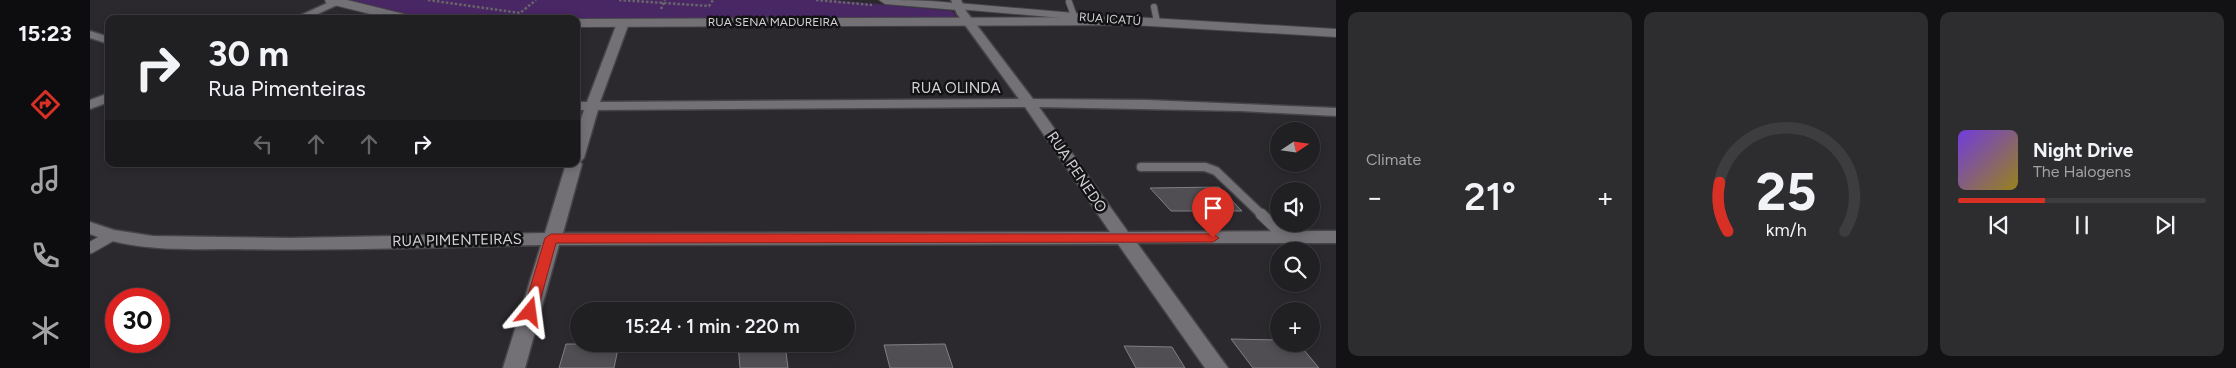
<!DOCTYPE html>
<html lang="en">
<head>
<meta charset="utf-8">
<style>
  :root { --surface:#201f22; --page:#2d2c2f; --text:#f1f3f6; --muted:#a2a2a5; --line:#3d3d40; --accent:#d93025 }
  body { margin:0; font-family:Figtree,sans-serif; background:var(--page); color:var(--text); height:100vh; display:flex; flex-direction:column; font-size:19px; white-space:nowrap }
  * { box-sizing:border-box; margin:0 }
  p { font-size:16px; color:var(--muted) }
  .icon { flex:none; width:28px; height:28px; fill:none; stroke:currentColor; stroke-width:2; stroke-linecap:round; stroke-linejoin:round }
  .map { position:relative; flex:1; overflow:hidden }
  .panel { display:flex; flex-direction:column; gap:12px; padding:12px; background:#121113; width:900px }
  .panel>* { flex:none }
  .hud { position:absolute; left:15px; top:15px; width:475px; height:152px; border-radius:10px; box-shadow:0 2px 8px #0003,0 0 0 1px var(--line); background:#201f22; color:var(--text); overflow:hidden }
  .needle { width:32px; rotate:77deg }
  .tools { position:absolute; left:1180px; top:122px; display:grid; gap:10px }
  .tools a { display:grid; place-items:center; width:50px; height:50px; border-radius:50%; background:var(--surface); box-shadow:0 2px 8px #0003,0 0 0 1px var(--line); font-size:25px }
  .speed { position:absolute; left:15px; top:288px; display:flex; gap:10px; font-size:25px; font-weight:700; text-align:center }
  .speed>* { display:grid; place-content:center; width:65px; height:65px; border-radius:50%; background:var(--surface); box-shadow:0 2px 8px #0003,0 0 0 1px var(--line); line-height:1 }
  .speed .limit { border:8px solid #d22; background:#fff; color:#111 }
  .pin { position:absolute; display:grid; place-items:center; width:42px; height:42px; color:#fff; margin:-51px -21px; border-radius:50% 50% 50% 0; rotate:-45deg; box-shadow:0 0 5px #0007 }
  .pin .icon { rotate:45deg }
  .me { position:absolute; width:55px; margin:-28px; rotate:16deg; stroke-linejoin:round; filter:drop-shadow(0 0 4px #0008) }
  .turn { display:flex; align-items:center; gap:18px; height:105px; padding:0 20px; font-size:22px }
  .turn .icon { width:65px; height:65px; stroke-width:2.5 }
  .turn b { display:block; font-size:35px; line-height:42px }
  .lanes { display:flex; align-items:center; height:48px; padding:0 20px; background:#0003; justify-content:center; gap:25px; direction:ltr }
  .lanes .off { opacity:.35 }
  .big { font-size:38px; font-weight:600; line-height:1.1 }
  .panel .widget { flex:1; display:flex; flex-direction:column; justify-content:center; gap:8px; min-width:0; padding:0 18px; border-radius:10px; background:var(--page) }
  .panel .dial { align-items:center; gap:0 }
  .dial svg { height:130px; overflow:visible; fill:none; stroke:var(--line); stroke-width:7; stroke-linecap:round; text-anchor:middle }
  .dial text { fill:var(--text); stroke:none }
  .song { display:flex; align-items:center; gap:15px }
  .cover { width:60px; height:60px; border-radius:8px; background:linear-gradient(135deg,hsl(260 70% 55%),hsl(50 70% 35%)) }
  .played { height:5px; border-radius:2px; background:linear-gradient(90deg,var(--accent) 35%,var(--line) 35%) }
  .keys { display:flex; justify-content:space-around; direction:ltr }
  .heat { display:flex; justify-content:space-between; align-items:center; font-size:28px; direction:ltr }
  .panel .tiles { flex:1; display:grid; gap:12px; grid-template-columns:repeat(3,1fr) }
  .trip { position:absolute; left:480px; top:302px; width:285px; height:50px; border-radius:25px; background:var(--surface); box-shadow:0 2px 8px #0003,0 0 0 1px var(--line); font-weight:600; line-height:50px; text-align:center }
  main { display:flex; flex:1; min-height:0 }
  .tabs { display:flex; flex-direction:column; width:90px; justify-content:space-around; align-items:center; background:#0d0c0e; color:var(--muted) }
  .tabs .icon { width:35px; height:35px }
  .tabs .on { color:var(--accent) }
  .tabs b { font-size:22px; color:var(--text) }
  .map>svg:first-child { display:block }
</style>
</head>
<body>
<main>
<nav class="tabs">
<b>15:23</b>
<svg class="icon on" aria-label="directions" viewBox="0 0 24 24"><path d="M12 3l9 9-9 9-9-9zM9 14v-3h6M13 9l2 2-2 2"/></svg>
<svg class="icon" aria-label="music" viewBox="0 0 24 24"><path d="M9 18V5l10-2v13"/><circle cx="6" cy="18" r="3"/><circle cx="16" cy="16" r="3"/></svg>
<svg class="icon" aria-label="phone" viewBox="0 0 24 24"><path d="M5 4h4l2 5-3 2q2 4 5 5l2-3 5 2v4C11 20 4 13 5 4z"/></svg>
<svg class="icon" aria-label="climate" viewBox="0 0 24 24"><path d="M12 3v18M4 7l16 10M4 17L20 7"/></svg>
</nav>
<div class="map">
<svg width="1246" height="368" viewBox="0 0 1246 368">
  <rect width="100%" height="100%" fill="#2b292d"/>
  <!-- green -->
  <path fill="#492664" d="M 262,0 L 743,0 L 862,11 L 869,20 L 333,19 L 259,2 Z"/>
  <!-- building -->
  <g fill="#504e52" stroke="#817f83">
    <path d="M 1129,187 L 1152,211 L 1081,211 L 1060,188 Z"/>
    <path d="M 1141,339 L 1189,340 L 1189,344 L 1209,344 L 1229,368 L 1163,368 Z"/>
    <path d="M 476,344 L 529,344 L 524,368 L 469,368 Z"/>
    <path d="M 648,344 L 695,344 L 698,368 L 650,368 Z"/>
    <path d="M 855,344 L 863,368 L 800,368 L 794,345 Z"/>
    <path d="M 1034,346 L 1082,347 L 1095,368 L 1046,368 Z"/>
  </g>
  <g fill="none" stroke-linecap="round" stroke-linejoin="round">
    <defs>
      <g id="service-far2">
        <path d="M 979,2 L 984,16"/>
        <path d="M 867,6 L 1007,18"/>
        <path d="M 1064,7 L 1067,22"/>
      </g>
      <path id="service-far1" d="M 1051,167 L 1115,167 L 1126,171 L 1172,215"/>
      <g id="service">
        <path d="M 1171,214 L 1195,237"/>
        <path d="M 0,248 L 21,236"/>
      </g>
      <g id="minor">
        <path d="M 244,0 L 258,0 L 217,19 L 202,19 Z"/>
        <path d="M 861,0 L 871,0 L 876,11 L 943,99 L 1056,100 L 1246,108 L 1246,116 L 1151,111 L 949,107 L 1038,232 L 1246,231 L 1246,243 L 1047,243 L 1138,368 L 1115,368 L 1028,244 L 469,245 L 435,368 L 413,368 L 451,245 C 350,247 248,251 147,249 C 98,249 46,252 0,234 L 0,222 L 24,230 L 63,236 L 200,238 L 455,233 L 476,164 L 486,164 L 486,133 L 494,110 L 486,110 L 486,102 L 497,102 L 527,23 L 533,20 L 539,23 L 510,102 L 929,99 L 867,14 ZM 935,107 L 1020,232 L 473,233 L 492,164 L 490,162 L 494,158 L 508,110 Z"/>
        <path d="M 0,31 L 19,37 L 19,44 L 0,38 Z"/>
        <path d="M 19,93 L 19,102 L 0,109 L 0,100 Z"/>
      </g>
      <g id="tertiary">
        <path d="M 235,0 L 257,0 L 322,16 L 324,19 L 300,19 L 236,3 Z"/>
        <path d="M 789,0 C 804,0 865,0 874,6 L 867,10 L 795,4 Z"/>
        <path d="M 1043,17 L 1246,29 L 1246,37 L 1043,25 L 486,27 L 486,19 Z"/>
      </g>
    </defs>
    <!-- service-far2 casing -->
    <use href="#service-far2" stroke="#454447" stroke-width="8"/>
    <!-- service-far1 casing -->
    <use href="#service-far1" stroke="#454447" stroke-width="11"/>
    <!-- service casing -->
    <use href="#service" stroke="#454447" stroke-width="13"/>
    <!-- minor casing -->
    <use href="#minor" stroke="#454447" stroke-width="3"/>
    <!-- tertiary casing -->
    <use href="#tertiary" stroke="#454447" stroke-width="2"/>
    <!-- path -->
    <g stroke="#68666a" stroke-width="2.5" stroke-dasharray="2.5 2" stroke-linecap="butt">
      <path d="M 338,0 L 430,13 L 446,0"/>
      <path d="M 529,0 L 619,6 L 623,0"/>
      <path d="M 726,0 L 782,5"/>
      <path d="M 571,9 L 575,0"/>
      <path d="M 332,17 L 478,17"/>
    </g>
    <!-- service-far2 -->
    <use href="#service-far2" stroke="#737176" stroke-width="6"/>
    <!-- service-far1 -->
    <use href="#service-far1" stroke="#737176" stroke-width="8"/>
    <!-- service -->
    <use href="#service" stroke="#737176" stroke-width="11"/>
    <!-- minor -->
    <use href="#minor" fill="#737176" fill-rule="evenodd"/>
    <!-- tertiary -->
    <use href="#tertiary" fill="#737176" fill-rule="evenodd"/>
  </g>
  <!-- route -->
  <path fill="#d93025" stroke="#8d1f18" d="M 461,234 L 1123,234 L 1129,238 L 1123,242 L 466,243 L 447,312 L 445,316 L 435,316 L 433,312 L 455,238 Z"/>
  <g text-anchor="middle" stroke-width="5" stroke-linejoin="round" paint-order="stroke">
    <!-- far-street labels -->
    <g font-size="12" fill="#d2d1d4" stroke="#131214">
      <text transform="translate(1020 19) rotate(4)" y="4">RUA ICATÚ</text>
      <text x="683" y="26">RUA SENA MADUREIRA</text>
    </g>
    <!-- street labels -->
    <g font-size="15" fill="#d2d1d4" stroke="#131214">
      <text x="866" y="93">RUA OLINDA</text>
      <text transform="translate(987 172) rotate(56)" y="5">RUA PENEDO</text>
      <text transform="translate(367 240) rotate(-1)" y="5">RUA PIMENTEIRAS</text>
    </g>
  </g>
</svg>
<div class="tools">
<a><svg class="needle" viewBox="-14 -14 28 28"><path d="M0-13l5 13h-10z" fill="#e53935"/><path d="M0 13l5-13h-10z" fill="#a2a2a5"/></svg></a>
<a><svg class="icon" aria-label="sound" viewBox="0 0 24 24"><path d="M4 9h4l5-4v14l-5-4H4zM17 9q2 3 0 6"/></svg></a>
<a><svg class="icon" aria-label="search" viewBox="0 0 24 24"><circle cx="10" cy="10" r="6"/><path d="M15 15l6 6"/></svg></a>
<a>+</a>
</div>
<div class="speed"><div class="limit">30</div></div>
<div class="pin" style="left:1123px;top:238px;background:#d93025"><svg class="icon" aria-label="arrive" viewBox="0 0 24 24"><path d="M6 21V4h12l-3 4 3 4H6"/></svg></div>
<svg class="me" style="left:440px;top:312px" viewBox="-20 -20 40 40"><path d="M0-17L14 15 0 8-14 15z" fill="#d93025" stroke="#fff" stroke-width="4"/></svg>
<div class="trip">15:24 · 1 min · 220 m</div>
<div class="hud">
<div class="turn"><svg class="icon" aria-label="right" viewBox="0 0 24 24"><path d="M7 20v-9h11M14 6l5 5-5 5"/></svg><div><b>30 m</b>Rua Pimenteiras</div></div>
<div class="lanes"><svg class="icon off" aria-label="left" viewBox="0 0 24 24"><path d="M17 20v-9H6M10 6l-5 5 5 5"/></svg><svg class="icon off" aria-label="ahead" viewBox="0 0 24 24"><path d="M12 20V5M6 11l6-6 6 6"/></svg><svg class="icon off" aria-label="ahead" viewBox="0 0 24 24"><path d="M12 20V5M6 11l6-6 6 6"/></svg><svg class="icon" aria-label="right" viewBox="0 0 24 24"><path d="M7 20v-9h11M14 6l5 5-5 5"/></svg></div>
</div>
</div>
<section class="panel">
<div class="tiles">
<div class="widget"><p>Climate</p>
<div class="heat"><a>−</a><b class="big">21°</b><a>+</a></div>
</div>
<div class="widget dial"><svg viewBox="0 0 100 80">
<path d="M14 69A42 42 0 1 1 86 69"/>
<path d="M14 69A42 42 0 0 1 9 39" stroke="#d93025"/>
<text x="50" y="56" font-size="32" font-weight="700">25</text>
<text x="50" y="72" font-size="11">km/h</text>
</svg></div>
<div class="widget">
<div class="song"><i class="cover"></i><div><b>Night Drive</b><p>The Halogens</p></div></div>
<div class="played"></div>
<div class="keys"><svg class="icon" aria-label="previous" viewBox="0 0 24 24"><path d="M18 5L8 12l10 7zM5 5v14"/></svg><svg class="icon" aria-label="pause" viewBox="0 0 24 24"><path d="M8 5v14M16 5v14"/></svg><svg class="icon" aria-label="next" viewBox="0 0 24 24"><path d="M6 5l10 7-10 7zM19 5v14"/></svg></div>
</div>
</div>
</section>
</main>
</body>
</html>
